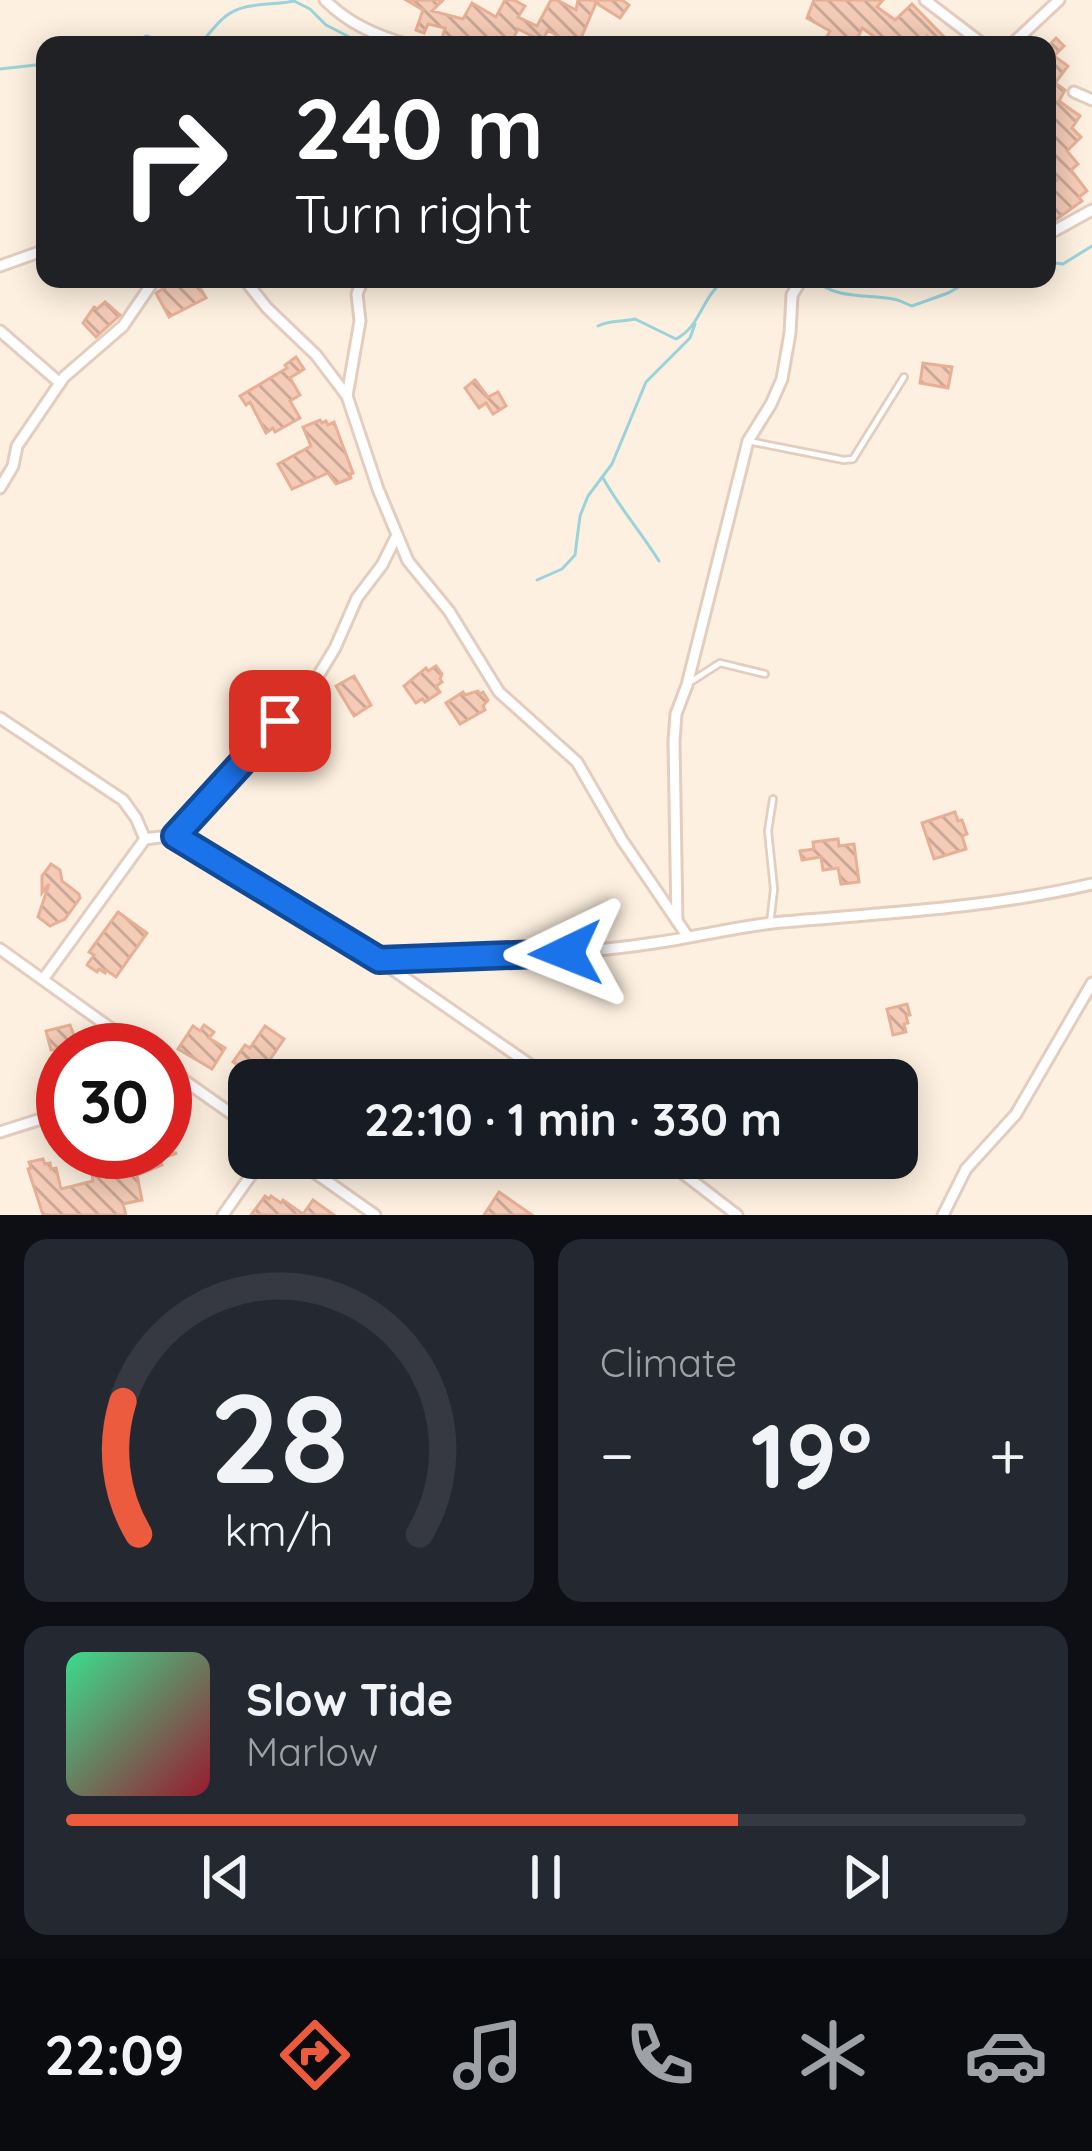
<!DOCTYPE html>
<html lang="en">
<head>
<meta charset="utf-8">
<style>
  :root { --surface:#171b24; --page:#242831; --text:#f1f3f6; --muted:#9ea1a6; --line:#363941; --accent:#ed5b3f }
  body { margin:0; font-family:Quicksand,sans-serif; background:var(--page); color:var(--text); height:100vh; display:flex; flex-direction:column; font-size:45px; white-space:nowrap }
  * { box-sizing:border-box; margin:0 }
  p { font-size:39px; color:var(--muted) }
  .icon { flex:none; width:66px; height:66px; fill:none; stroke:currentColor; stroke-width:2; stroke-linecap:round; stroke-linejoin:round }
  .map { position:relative; height:1215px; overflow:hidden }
  .sheet { display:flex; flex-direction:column; gap:24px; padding:24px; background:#0d0f14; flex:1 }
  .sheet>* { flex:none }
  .banner { position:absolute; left:36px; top:36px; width:1020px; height:252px; border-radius:24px; box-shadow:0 6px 30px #0003; background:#202124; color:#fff; overflow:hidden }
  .speed { position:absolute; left:36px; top:1023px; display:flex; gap:24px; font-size:60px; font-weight:700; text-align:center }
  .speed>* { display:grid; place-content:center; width:156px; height:156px; border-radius:50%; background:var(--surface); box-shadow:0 6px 30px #0003; line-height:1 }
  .speed .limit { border:18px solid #d22; background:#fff; color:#111 }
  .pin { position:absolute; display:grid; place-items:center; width:102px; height:102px; color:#fff; margin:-51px; border-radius:24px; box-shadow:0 6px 18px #0006 }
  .me { position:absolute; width:132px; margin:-66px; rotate:268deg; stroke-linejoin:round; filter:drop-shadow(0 0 9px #0008) }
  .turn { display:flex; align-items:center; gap:42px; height:252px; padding:0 60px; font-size:54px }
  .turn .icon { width:156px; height:156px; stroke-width:2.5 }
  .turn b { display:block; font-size:84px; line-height:102px }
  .big { font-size:90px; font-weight:700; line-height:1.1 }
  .sheet .tile { flex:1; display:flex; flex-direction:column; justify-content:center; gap:18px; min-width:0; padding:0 42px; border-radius:24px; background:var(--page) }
  .sheet .dial { align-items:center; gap:0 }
  .dial svg { height:312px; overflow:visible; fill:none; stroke:var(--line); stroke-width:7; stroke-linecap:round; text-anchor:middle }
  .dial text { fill:var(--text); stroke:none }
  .song { display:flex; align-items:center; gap:36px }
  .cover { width:144px; height:144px; border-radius:18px; background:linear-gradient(135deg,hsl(150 70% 55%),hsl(350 70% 35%)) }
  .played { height:12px; border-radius:6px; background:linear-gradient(90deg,var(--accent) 70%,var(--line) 70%) }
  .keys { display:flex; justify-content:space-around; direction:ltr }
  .heat { display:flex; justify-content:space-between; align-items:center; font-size:66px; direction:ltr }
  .sheet .tiles { flex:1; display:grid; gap:24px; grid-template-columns:1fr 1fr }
  .tile:last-child { grid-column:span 2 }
  .trip { position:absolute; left:228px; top:1059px; width:690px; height:120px; border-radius:24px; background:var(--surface); box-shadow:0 6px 30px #0003; font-weight:700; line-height:120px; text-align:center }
  .menu { display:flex; height:192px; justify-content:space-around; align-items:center; background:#090b0e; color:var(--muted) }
  .menu .icon { width:84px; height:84px }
  .menu .selected { color:var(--accent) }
  .menu b { font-size:54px; color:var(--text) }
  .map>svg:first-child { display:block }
</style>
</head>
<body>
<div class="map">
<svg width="1092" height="1215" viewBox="0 0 1092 1215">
  <defs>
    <pattern id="building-back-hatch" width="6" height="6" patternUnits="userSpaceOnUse" patternTransform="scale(3)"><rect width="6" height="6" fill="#f4cbb6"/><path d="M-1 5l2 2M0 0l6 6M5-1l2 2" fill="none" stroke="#caa796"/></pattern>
  </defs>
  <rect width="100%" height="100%" fill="#fdf0e0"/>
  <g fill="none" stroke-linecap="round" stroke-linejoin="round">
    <!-- stream -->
    <g stroke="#9ad3d9" stroke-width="3">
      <path d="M 133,45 L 146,36 L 177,45"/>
      <path d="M 198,45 C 208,37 215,24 226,16 C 246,1 271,6 294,1 L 310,9 L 326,25 L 365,45"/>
      <path d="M 0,69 L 45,64"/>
      <path d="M 1047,262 L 1063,264 L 1092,246"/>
      <path d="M 815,279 C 834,300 868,294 893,299 C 900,300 906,304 912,306 L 948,293 L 973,279"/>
      <path d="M 598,326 C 609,320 623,322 635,319 L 676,339 C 702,325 700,299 725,279"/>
      <path d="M 603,478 C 619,507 641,532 659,561"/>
      <path d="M 537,580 L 562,569 L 575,555 L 580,516 L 588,496 L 612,464 L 646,382 L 690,338 L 695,324"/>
    </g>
  </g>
  <!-- building -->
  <g fill="url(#building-back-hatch)" stroke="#e7b096" stroke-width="3">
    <path d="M 406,0 L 443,0 L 432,11 L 463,19 L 472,3 L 496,17 L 505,0 L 514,0 L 525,6 L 518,17 L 537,26 L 551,0 L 557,0 L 576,10 L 578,0 L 622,0 L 629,5 L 620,18 L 596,3 L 578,45 L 562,45 L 564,40 L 548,30 L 542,41 L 518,29 L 510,45 L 452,45 L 441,42 L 445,28 L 428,24 L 424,33 L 416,30 L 423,10 Z"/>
    <path d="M 814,0 L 883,0 L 877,7 L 895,20 L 912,4 L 952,45 L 936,45 L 927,36 L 920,45 L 886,45 L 862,28 L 855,45 L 822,45 L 830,31 L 807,18 Z"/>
    <path d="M 1056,38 L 1064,46 L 1054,56 L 1068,66 L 1055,83 L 1065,90 L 1059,101 L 1080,116 L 1072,128 L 1081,137 L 1067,151 L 1078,164 L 1071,170 L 1087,191 L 1079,197 L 1082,201 L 1054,221 L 1047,208 L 1047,187 L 1057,180 L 1047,170 L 1047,47 Z"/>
    <path d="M 179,279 L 195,279 L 206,298 L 169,317 L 156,293 Z"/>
    <path d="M 105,302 L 120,315 L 96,337 L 83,323 L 94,307 L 97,309 Z"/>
    <path d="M 296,357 L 304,369 L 290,378 L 300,395 L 290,401 L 300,418 L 275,432 L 273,428 L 266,433 L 250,402 L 246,405 L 240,396 L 287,368 L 285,365 Z"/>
    <path d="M 923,363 L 952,367 L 948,388 L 920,383 Z"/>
    <path d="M 475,380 L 488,397 L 498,392 L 506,406 L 493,414 L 486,403 L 479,408 L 465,388 Z"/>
    <path d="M 320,420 L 322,423 L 326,421 L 328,425 L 334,422 L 353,473 L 350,474 L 351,478 L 336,484 L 328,473 L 292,489 L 278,464 L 311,446 L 303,427 Z"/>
    <path d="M 436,666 L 442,674 L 440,679 L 442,682 L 436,686 L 440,692 L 425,702 L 422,699 L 416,703 L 404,686 L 426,668 L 428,671 Z"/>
    <path d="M 354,676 L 371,705 L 354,716 L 336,686 Z"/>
    <path d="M 478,691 L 480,694 L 483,692 L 488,700 L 483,706 L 485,710 L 460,724 L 446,703 L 463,692 L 465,695 Z"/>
    <path d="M 955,812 L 958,821 L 962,820 L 967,834 L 962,836 L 966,849 L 934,859 L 922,823 Z"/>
    <path d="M 838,839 L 839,846 L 854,844 L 859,882 L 841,884 L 838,868 L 823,870 L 821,857 L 802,860 L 800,851 L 814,849 L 813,842 Z"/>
    <path d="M 51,864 L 60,870 L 62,881 L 79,894 L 80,898 L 65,919 L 50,926 L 38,917 L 49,884 L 42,893 L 42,876 Z"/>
    <path d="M 118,912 L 147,933 L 116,977 L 106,970 L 105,973 L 99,969 L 97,972 L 87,965 L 94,955 L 89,952 Z"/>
    <path d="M 907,1004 L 910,1015 L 906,1016 L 908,1023 L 904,1024 L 906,1032 L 893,1035 L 887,1009 Z"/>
    <path d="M 70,1025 L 80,1050 L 51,1050 L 46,1031 Z"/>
    <path d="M 204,1025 L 214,1032 L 209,1038 L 225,1048 L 212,1069 L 178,1049 L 193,1026 L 200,1031 Z"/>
    <path d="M 265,1026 L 284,1039 L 269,1061 L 279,1068 L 271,1080 L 250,1080 L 240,1073 L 243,1069 L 233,1062 L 245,1045 L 250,1048 Z"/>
    <path d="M 110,1152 L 130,1153 L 132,1160 L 153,1152 L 177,1153 L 160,1159 L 162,1165 L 137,1175 L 142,1200 L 123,1204 L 126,1215 L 43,1215 L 28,1169 L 31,1168 L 29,1162 L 43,1159 L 45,1164 L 50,1163 L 51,1169 L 56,1168 L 61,1189 L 93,1181 L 90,1159 Z"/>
    <path d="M 499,1192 L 532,1215 L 484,1215 Z"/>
    <path d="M 265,1196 L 269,1199 L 271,1196 L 281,1203 L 283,1200 L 303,1214 L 313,1200 L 334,1215 L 251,1215 Z"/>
  </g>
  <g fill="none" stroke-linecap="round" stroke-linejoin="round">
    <defs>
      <g id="service">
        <path d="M 748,441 L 844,460 L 853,459 L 904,377"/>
        <path d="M 692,681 L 720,663 L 765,674"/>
        <path d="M 770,924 L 774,889 L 768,831 L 773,799"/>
      </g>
      <g id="minor">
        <path d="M 325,0 C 349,24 377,36 409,45"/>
        <path d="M 925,0 L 984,45"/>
        <path d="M 1011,45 L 1059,0"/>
        <path d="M 1074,92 L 1092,100"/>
        <path d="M 1047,235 L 1092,210"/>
        <path d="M 0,266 L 45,250"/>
        <path d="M 244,279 L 267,308 L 316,355 L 347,396 L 378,489 L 408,561 L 449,611 L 499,692 L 577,762 L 622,840 L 688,937"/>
        <path d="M 0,331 L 60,383"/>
        <path d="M 347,396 L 360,321 L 357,294 L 363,279"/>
        <path d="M 0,488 L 13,466 L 17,446 L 64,377 L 123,326 L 155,279"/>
        <path d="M 0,718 L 123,800 L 136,818 L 145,839"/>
        <path d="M 175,835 L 315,681 L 335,648 L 357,598 L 382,565 L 397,535"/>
        <path d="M 677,921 L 674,741 L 676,714 L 687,685 L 748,441 L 771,404 L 782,379 L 790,333 L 792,295 L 802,279"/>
        <path d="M 0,949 L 141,1050"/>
        <path d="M 379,960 C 470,956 564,957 654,943 C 697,937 738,926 782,922 C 885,913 990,908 1092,884"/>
        <path d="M 44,978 L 145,839 L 175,835 L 379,960 L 552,1080"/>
        <path d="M 165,1067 L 249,1126"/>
        <path d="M 0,1132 L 63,1112"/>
        <path d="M 294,1158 L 375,1215"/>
        <path d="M 663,1158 L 737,1215"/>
        <path d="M 223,1215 L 263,1158"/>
        <path d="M 943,1215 L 966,1169 L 1016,1114 L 1092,983"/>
      </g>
    </defs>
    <!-- service casing -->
    <use href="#service" stroke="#e3cdbf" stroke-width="10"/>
    <!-- minor casing -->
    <use href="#minor" stroke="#e3cdbf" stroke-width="15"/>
    <!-- service -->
    <use href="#service" stroke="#fff" stroke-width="4.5"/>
    <!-- minor -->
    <use href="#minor" stroke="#fff" stroke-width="9"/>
  </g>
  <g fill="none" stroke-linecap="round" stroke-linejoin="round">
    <defs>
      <path id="route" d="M 280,721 L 175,836 L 379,960 L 566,953"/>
    </defs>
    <!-- route casing -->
    <use href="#route" stroke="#114b97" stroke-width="30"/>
    <!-- route -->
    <use href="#route" stroke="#1a73e8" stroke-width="21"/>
  </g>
</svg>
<div class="speed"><div class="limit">30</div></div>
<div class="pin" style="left:280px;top:721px;background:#d93025"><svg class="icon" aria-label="arrive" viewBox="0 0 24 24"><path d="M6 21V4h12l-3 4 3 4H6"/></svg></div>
<svg class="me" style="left:566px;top:953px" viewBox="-20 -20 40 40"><path d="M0-17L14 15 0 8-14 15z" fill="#1a73e8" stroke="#fff" stroke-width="4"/></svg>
<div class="trip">22:10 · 1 min · 330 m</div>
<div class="banner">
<div class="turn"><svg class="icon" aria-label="right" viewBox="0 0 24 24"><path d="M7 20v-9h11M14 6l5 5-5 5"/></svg><div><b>240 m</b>Turn right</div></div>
</div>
</div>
<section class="sheet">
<div class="tiles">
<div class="tile dial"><svg viewBox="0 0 100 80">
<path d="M14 69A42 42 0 1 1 86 69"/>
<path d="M14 69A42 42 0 0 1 10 35" stroke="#ed5b3f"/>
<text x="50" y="56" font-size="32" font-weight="700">28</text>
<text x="50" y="72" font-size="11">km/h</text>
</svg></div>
<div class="tile"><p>Climate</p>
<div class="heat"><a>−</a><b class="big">19°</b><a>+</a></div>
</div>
<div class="tile">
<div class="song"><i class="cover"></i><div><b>Slow Tide</b><p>Marlow</p></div></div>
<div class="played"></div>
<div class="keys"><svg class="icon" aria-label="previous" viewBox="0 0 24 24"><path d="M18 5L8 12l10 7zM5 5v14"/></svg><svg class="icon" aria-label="pause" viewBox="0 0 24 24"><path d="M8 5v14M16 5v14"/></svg><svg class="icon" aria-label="next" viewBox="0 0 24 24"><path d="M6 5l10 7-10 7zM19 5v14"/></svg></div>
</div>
</div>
</section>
<nav class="menu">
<b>22:09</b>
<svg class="icon selected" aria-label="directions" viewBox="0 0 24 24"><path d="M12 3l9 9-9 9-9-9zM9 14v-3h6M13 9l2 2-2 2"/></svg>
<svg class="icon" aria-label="music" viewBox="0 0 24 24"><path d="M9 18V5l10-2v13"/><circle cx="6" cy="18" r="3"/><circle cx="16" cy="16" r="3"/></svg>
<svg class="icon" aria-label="phone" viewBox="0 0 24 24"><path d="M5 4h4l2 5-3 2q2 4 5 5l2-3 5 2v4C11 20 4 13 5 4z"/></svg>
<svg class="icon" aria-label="climate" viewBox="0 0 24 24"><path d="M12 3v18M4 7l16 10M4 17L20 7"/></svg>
<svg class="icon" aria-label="car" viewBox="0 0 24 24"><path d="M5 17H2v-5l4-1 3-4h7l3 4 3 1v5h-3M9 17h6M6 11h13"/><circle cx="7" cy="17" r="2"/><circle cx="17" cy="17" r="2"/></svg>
</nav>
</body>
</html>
